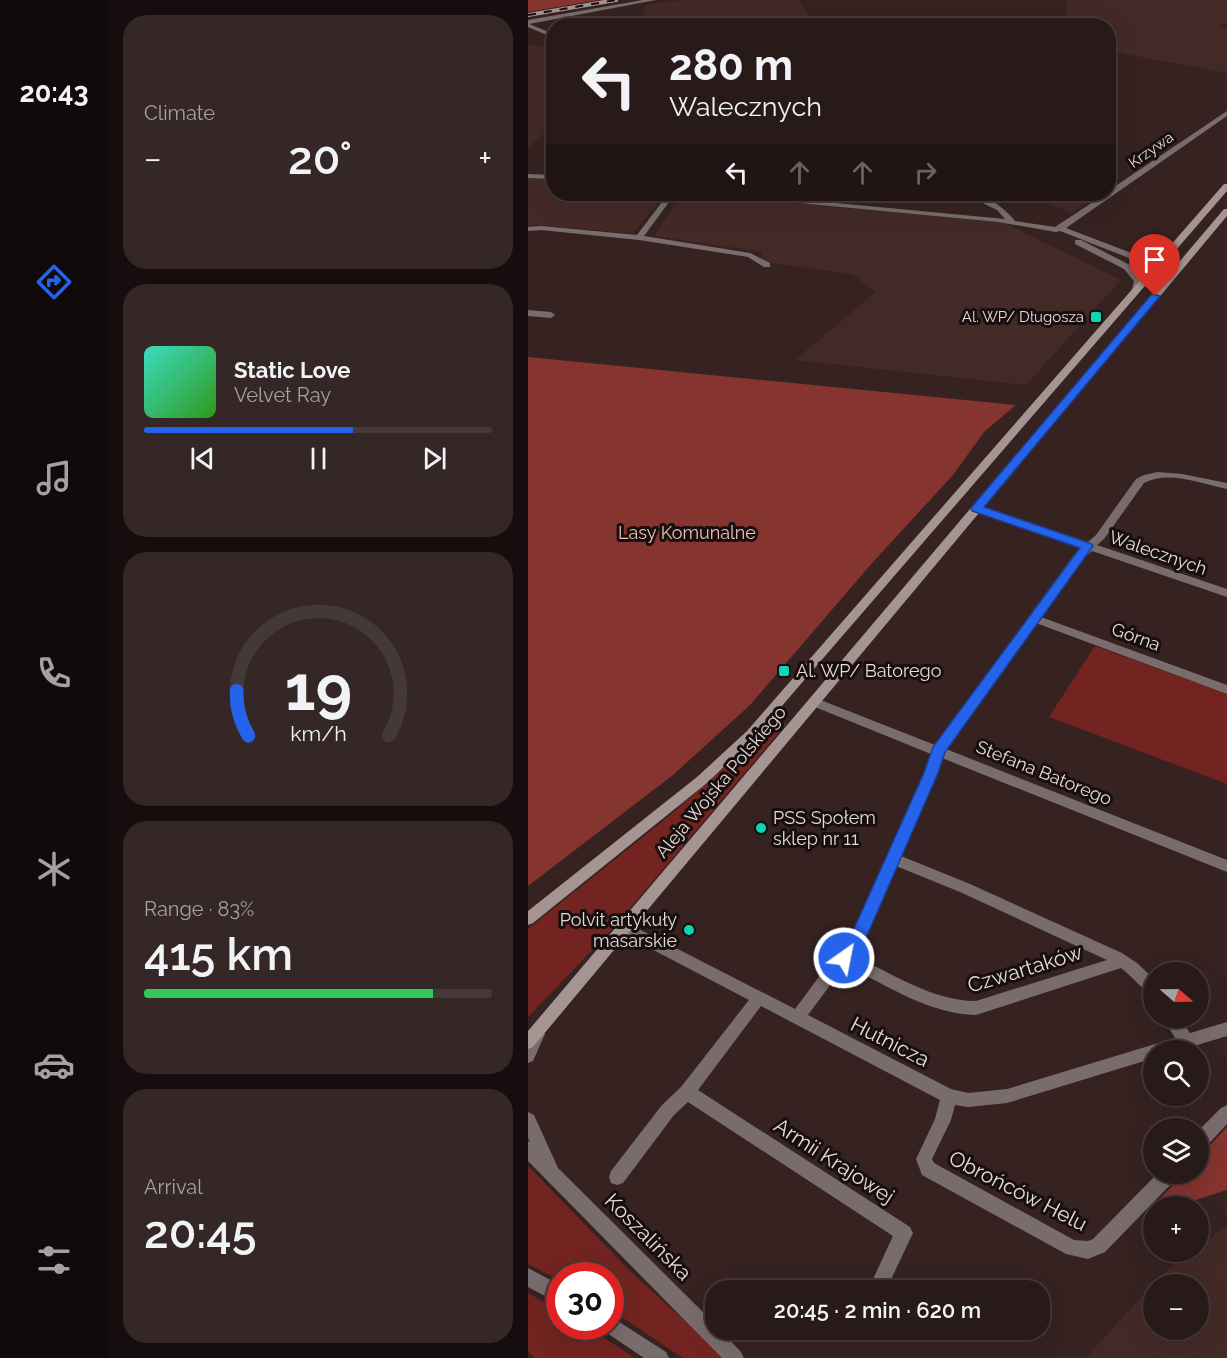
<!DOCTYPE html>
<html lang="en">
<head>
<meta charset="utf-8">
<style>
  :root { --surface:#281a19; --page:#342726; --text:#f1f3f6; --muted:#a5a1a2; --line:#443838; --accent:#2563eb }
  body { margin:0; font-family:Raleway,sans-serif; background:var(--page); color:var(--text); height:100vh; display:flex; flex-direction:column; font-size:22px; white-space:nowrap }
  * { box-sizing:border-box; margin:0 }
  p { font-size:20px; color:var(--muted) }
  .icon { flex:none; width:33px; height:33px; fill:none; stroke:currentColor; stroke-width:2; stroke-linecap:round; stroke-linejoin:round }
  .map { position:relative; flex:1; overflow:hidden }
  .side { display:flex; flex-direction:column; gap:15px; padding:15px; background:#160e0e; width:420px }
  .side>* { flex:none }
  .guide { position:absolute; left:18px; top:18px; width:570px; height:183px; border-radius:24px; box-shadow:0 6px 24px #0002,0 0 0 2px var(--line); background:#281a19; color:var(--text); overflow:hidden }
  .needle { width:39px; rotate:110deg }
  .tools { position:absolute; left:615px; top:962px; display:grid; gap:12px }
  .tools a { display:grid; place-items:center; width:66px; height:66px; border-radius:50%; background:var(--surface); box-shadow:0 6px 24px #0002,0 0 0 2px var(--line); font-size:30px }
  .speed { position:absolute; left:18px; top:1262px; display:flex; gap:12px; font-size:30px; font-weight:700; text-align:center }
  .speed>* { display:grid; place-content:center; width:78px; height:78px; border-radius:50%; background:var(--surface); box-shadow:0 6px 24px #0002,0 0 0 2px var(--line); line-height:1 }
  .speed .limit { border:9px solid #d22; background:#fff; color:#111 }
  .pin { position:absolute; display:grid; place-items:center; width:51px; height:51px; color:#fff; margin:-62px -26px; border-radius:50% 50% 50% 0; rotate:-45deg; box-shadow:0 0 6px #0007 }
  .pin .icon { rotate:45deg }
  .me { position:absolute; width:66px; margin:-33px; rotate:33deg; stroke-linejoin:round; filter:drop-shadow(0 0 4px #0008) }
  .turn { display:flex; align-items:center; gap:21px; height:126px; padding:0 24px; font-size:27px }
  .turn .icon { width:78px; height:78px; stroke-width:2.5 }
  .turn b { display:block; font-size:42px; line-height:51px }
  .lanes { display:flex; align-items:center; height:57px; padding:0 24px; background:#0003; justify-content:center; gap:30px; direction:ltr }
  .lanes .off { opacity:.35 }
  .big { font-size:45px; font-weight:600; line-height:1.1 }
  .side .card { flex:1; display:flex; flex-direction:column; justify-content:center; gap:9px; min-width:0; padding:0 21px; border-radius:24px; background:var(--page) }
  .side .dial { align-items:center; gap:0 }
  .dial svg { height:156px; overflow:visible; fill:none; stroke:var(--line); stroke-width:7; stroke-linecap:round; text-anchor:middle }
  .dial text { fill:var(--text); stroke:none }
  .song { display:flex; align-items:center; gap:18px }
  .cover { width:72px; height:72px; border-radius:9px; background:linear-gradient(135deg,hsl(170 70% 55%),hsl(110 70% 35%)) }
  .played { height:6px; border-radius:3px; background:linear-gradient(90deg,var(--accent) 60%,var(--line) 60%) }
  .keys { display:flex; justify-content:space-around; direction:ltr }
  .heat { display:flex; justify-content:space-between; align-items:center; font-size:33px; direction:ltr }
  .charge { height:9px; border-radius:4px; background:linear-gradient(90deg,#34c759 83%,var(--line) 0) }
  .trip { position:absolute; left:177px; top:1280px; width:345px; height:60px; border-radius:24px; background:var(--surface); box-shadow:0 6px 24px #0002,0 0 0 2px var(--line); font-weight:600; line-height:60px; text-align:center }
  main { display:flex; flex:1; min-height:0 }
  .tab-bar { display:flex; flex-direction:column; width:108px; justify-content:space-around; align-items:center; background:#100a0a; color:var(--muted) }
  .tab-bar .icon { width:42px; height:42px }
  .tab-bar .current { color:var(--accent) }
  .tab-bar b { font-size:27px; color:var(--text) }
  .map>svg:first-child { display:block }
</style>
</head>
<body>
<main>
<nav class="tab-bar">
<b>20:43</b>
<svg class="icon current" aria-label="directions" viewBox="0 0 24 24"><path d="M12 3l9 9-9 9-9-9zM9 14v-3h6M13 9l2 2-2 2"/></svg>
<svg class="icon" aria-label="music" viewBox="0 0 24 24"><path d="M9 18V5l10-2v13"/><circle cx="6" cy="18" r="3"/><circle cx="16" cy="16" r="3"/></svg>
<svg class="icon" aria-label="phone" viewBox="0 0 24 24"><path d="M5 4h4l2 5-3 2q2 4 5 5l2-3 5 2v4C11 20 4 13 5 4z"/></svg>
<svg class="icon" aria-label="climate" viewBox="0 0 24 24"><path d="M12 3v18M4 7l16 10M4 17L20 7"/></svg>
<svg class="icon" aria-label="car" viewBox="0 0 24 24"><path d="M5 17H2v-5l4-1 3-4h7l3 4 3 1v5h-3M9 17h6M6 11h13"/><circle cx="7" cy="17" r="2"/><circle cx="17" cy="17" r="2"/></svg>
<svg class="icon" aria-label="filters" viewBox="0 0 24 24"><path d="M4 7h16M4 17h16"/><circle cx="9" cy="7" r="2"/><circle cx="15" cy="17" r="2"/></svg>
</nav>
<section class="side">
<div class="card"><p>Climate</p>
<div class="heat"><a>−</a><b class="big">20°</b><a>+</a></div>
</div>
<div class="card">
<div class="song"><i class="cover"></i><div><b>Static Love</b><p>Velvet Ray</p></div></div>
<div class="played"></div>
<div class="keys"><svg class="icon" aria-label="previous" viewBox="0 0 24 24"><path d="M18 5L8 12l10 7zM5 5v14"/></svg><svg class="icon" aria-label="pause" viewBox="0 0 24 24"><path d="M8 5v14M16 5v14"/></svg><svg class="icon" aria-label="next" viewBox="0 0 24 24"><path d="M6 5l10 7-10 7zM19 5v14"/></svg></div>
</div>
<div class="card dial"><svg viewBox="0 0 100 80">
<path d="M14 69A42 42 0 1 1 86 69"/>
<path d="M14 69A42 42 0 0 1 8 46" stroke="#2563eb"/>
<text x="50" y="56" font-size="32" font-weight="700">19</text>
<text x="50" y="72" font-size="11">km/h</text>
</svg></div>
<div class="card"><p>Range · 83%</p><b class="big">415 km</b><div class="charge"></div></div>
<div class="card"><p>Arrival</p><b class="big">20:45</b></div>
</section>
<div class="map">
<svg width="699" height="1358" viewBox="0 0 699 1358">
  <rect width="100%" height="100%" fill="#362321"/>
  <!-- built -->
  <g fill="#432a27" fill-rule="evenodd">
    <path d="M 155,0 L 271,0 L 287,25 L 117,25 L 116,5 Z"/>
    <path d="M 539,0 L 699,0 L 699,25 L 692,24 L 690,26 L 699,28 L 699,73 L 581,51 L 580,26 L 539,25 Z"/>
    <path d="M 0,45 L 26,47 L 25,125 L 0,148 Z"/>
    <path d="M 0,178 L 25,178 L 26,194 L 137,194 L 105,233 L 8,225 L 0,227 Z"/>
    <path d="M 492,194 L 573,194 L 544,213 Z"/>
    <path d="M 206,197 L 476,223 L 593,280 L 498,385 L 267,360 L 348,292 L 324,274 L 243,263 L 232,257 L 235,252 L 126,236 L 147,204 L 166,198 L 203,202 Z"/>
    <path d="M 699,1225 L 699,1358 L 558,1358 L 632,1276 L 665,1251 L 670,1251 L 671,1247 ZM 626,1284 L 670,1284 L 670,1329 L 626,1329 Z"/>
  </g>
  <!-- green -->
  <g fill="#732420">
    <path d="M 567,646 L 699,694 L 699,784 L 521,717 Z"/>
    <path d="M 246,719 L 258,724 L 88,925 L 0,1017 L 0,929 C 84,861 171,797 246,719 Z"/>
    <path d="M 0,1166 L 105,1274 L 176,1338 L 194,1358 L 155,1358 L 83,1310 L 82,1275 L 32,1275 L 31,1280 L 0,1264 Z"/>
    <path d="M 0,1293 L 31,1310 L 32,1326 L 58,1326 L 107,1358 L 7,1358 L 0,1352 Z"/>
  </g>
  <!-- forest -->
  <g fill="#86342f">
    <path d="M 0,0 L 71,0 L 0,12 Z"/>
    <path d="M 0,357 L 488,405 L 456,432 L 425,475 L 345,562 L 222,705 L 145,775 L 0,886 Z"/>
    <path d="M 699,1127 L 699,1190 L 649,1206 L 626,1206 L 625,1214 L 615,1217 L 656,1173 L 670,1173 L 671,1157 Z"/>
  </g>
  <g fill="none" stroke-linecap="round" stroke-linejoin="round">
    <!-- minor -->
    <g fill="#786d6c" fill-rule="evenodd">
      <path d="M 115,0 L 128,0 L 1,24 L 26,34 L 26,38 L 0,27 L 0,20 Z"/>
      <path d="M 699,111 L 699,116 L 538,228 L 606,254 L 626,253 L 642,245 L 648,245 L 648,249 L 631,257 L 615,258 L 630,267 L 630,271 L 627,271 L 606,260 L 532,231 L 528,232 L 470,222 L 196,196 L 192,194 L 214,194 L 477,219 L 469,210 L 436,194 C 455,192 475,206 487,221 L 527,227 L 577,194 L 580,194 L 580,191 Z"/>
      <path d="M 0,174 L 26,175 L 26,179 L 0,178 Z"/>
      <path d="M 140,194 L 147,194 L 116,236 L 222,253 L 242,263 L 242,267 L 236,267 L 220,257 L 111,240 L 13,230 L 0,231 L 0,227 L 13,226 L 109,235 Z"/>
      <path d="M 547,240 L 553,240 L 602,265 L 614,281 L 611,292 L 604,290 L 606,281 L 596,269 L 547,244 Z"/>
      <path d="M 0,310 L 23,312 L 27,315 L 23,318 L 0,316 Z"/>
      <path d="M 630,472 L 654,474 L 699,483 L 699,489 C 674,484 640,470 616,483 L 576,539 L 569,545 L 699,589 L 699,597 L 564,551 L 553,560 L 513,617 L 699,685 L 699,694 L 508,623 L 418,749 L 699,860 L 699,872 L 414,758 L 373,856 L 442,884 L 594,953 L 609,963 L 626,979 L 626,996 C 616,992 604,976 593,968 L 448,1015 C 401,1014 358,985 317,965 L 280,1015 L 423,1089 L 440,1093 L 479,1089 L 647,1038 L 635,1017 L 651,1017 L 662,1033 L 699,1022 L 699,1036 L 653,1050 L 626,1050 L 626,1058 L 479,1103 L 440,1107 L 427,1105 L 423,1120 L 404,1159 L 406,1163 L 546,1240 L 560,1241 L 565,1239 L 630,1173 L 650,1173 L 648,1179 L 577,1252 L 560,1259 L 538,1254 L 394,1175 L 388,1159 L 407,1119 L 412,1100 L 233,1006 L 170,1090 L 382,1227 L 385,1233 L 358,1290 L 340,1290 L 365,1236 L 160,1102 L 146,1115 L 95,1183 L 89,1185 L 83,1183 L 81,1177 L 83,1171 L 134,1105 L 153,1087 L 221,1000 L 91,932 L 89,928 L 91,924 L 96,922 L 101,924 L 267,1009 L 325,931 L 397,773 L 403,754 L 282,705 L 280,702 L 282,699 L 290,699 L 407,745 L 545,556 L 554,547 L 445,510 L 444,508 L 445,506 L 453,506 L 560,542 L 568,535 L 608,479 L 616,475 ZM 368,866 L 432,892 L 579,960 L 448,1001 C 404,1001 364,973 324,955 L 336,939 Z"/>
      <path d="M 699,1105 L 699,1124 L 676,1149 L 670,1151 L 670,1131 L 693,1108 Z"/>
    </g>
    <!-- tertiary -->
    <g fill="#786d6c" fill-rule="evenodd">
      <path d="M 9,1027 L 14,1029 L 17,1034 L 5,1061 L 0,1063 L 0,1037 L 4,1029 Z"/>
      <path d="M 0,1112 L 6,1115 L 30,1168 L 188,1325 L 188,1329 L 191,1329 L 213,1352 L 216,1358 L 194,1358 L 0,1161 L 0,1141 L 2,1142 L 0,1138 Z"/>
      <path d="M 0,1268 L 32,1285 L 32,1304 L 0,1287 Z"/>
      <path d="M 82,1316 L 138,1352 L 141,1358 L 116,1358 L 76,1331 L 73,1326 L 82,1326 Z"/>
    </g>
    <!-- secondary -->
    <g fill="#a49492" fill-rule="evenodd">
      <path d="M 696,184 L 699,184 L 699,191 L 227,737 L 179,783 L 5,923 L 0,925 L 0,911 L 169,777 L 219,731 Z"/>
      <path d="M 696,209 L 699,209 L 699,216 L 5,1047 L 0,1049 L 0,1031 Z"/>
    </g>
    <defs>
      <path id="rail" d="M 0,15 L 88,0"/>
    </defs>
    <!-- rail casing -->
    <use href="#rail" stroke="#a39391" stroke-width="4"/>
    <!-- rail -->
    <use href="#rail" stroke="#170f0e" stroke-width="2" stroke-dasharray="8" stroke-linecap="butt"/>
  </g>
  <!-- route -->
  <path fill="#2563eb" stroke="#184099" stroke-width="1.5" d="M 624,294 L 632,296 L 456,507 L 564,544 L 565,546 L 417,752 L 410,773 L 337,940 C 330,950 324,968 310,963 L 308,958 L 325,931 L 396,773 L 405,747 L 552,548 L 444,511 L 443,508 Z"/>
  <!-- markers -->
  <g fill="#0ad5b5" stroke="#170f0e" stroke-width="2">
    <rect x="562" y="311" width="12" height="12" rx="3"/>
    <rect x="250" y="665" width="12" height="12" rx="3"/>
    <circle cx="233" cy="828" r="6"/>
    <circle cx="161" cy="930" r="6"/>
  </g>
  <g text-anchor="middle" stroke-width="6" stroke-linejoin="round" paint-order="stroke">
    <!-- far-street labels -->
    <g font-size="15" fill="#e6d9d7" stroke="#170f0e">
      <text transform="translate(623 150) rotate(-35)" y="5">Krzywa</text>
    </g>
    <!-- far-poi labels -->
    <g font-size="15" fill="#e6d9d7" stroke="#170f0e" text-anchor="end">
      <text x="556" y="322">Al. WP/ Długosza</text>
    </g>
    <!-- park labels -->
    <g font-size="18" fill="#efbeb8" stroke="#170f0e">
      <text x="159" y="539">Lasy Komunalne</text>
    </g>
    <!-- street labels -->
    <g font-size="18" fill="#e6d9d7" stroke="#170f0e">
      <text transform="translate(630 553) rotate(19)" y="6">Walecznych</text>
      <text transform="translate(608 637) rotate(20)" y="6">Górna</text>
      <text transform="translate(516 773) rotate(22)" y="6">Stefana Batorego</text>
      <text transform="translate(193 782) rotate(-50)" y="6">Aleja Wojska Polskiego</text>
    </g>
    <!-- poi labels -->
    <g font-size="18" fill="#e6d9d7" stroke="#170f0e" text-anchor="start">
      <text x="268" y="677">Al. WP/ Batorego</text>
      <text x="245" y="824">PSS Społem<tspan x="245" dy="21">sklep nr 11</tspan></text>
      <text x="149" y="926" text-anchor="end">Polvit artykuły<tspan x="149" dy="21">masarskie</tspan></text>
    </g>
    <!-- near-street labels -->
    <g font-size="21" fill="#e6d9d7" stroke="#170f0e">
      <text transform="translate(497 969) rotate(-17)" y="7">Czwartaków</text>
      <text transform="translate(362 1042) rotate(27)" y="7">Hutnicza</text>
      <text transform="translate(306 1161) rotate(33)" y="7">Armii Krajowej</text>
      <text transform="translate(490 1191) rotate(27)" y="7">Obrońców Helu</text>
      <text transform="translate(120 1237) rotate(45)" y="7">Koszalińska</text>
    </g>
  </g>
</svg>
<div class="tools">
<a><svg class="needle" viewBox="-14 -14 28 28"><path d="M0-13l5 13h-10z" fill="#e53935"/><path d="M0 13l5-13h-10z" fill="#a5a1a2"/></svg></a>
<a><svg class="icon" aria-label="search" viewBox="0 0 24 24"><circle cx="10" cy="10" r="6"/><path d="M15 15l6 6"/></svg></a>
<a><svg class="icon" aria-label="layers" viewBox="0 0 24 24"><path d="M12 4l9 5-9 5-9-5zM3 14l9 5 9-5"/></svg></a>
<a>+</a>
<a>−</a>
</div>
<div class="speed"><div class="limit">30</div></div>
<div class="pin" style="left:627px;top:296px;background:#d93025"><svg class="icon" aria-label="arrive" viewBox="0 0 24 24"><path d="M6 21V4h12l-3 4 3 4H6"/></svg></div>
<svg class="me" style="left:316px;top:958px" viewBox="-20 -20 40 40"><circle r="17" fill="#2563eb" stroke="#fff" stroke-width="3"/><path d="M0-11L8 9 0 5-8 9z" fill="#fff"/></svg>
<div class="trip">20:45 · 2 min · 620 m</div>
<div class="guide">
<div class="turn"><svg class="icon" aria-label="left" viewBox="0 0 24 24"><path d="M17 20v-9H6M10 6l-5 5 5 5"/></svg><div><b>280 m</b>Walecznych</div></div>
<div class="lanes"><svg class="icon" aria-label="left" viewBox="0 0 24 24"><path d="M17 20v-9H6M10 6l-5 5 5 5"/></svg><svg class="icon off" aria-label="ahead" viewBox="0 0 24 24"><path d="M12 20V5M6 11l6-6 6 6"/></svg><svg class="icon off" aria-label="ahead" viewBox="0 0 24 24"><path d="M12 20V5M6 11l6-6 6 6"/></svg><svg class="icon off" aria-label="right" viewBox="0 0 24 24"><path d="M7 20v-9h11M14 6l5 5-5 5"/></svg></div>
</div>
</div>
</main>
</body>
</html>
